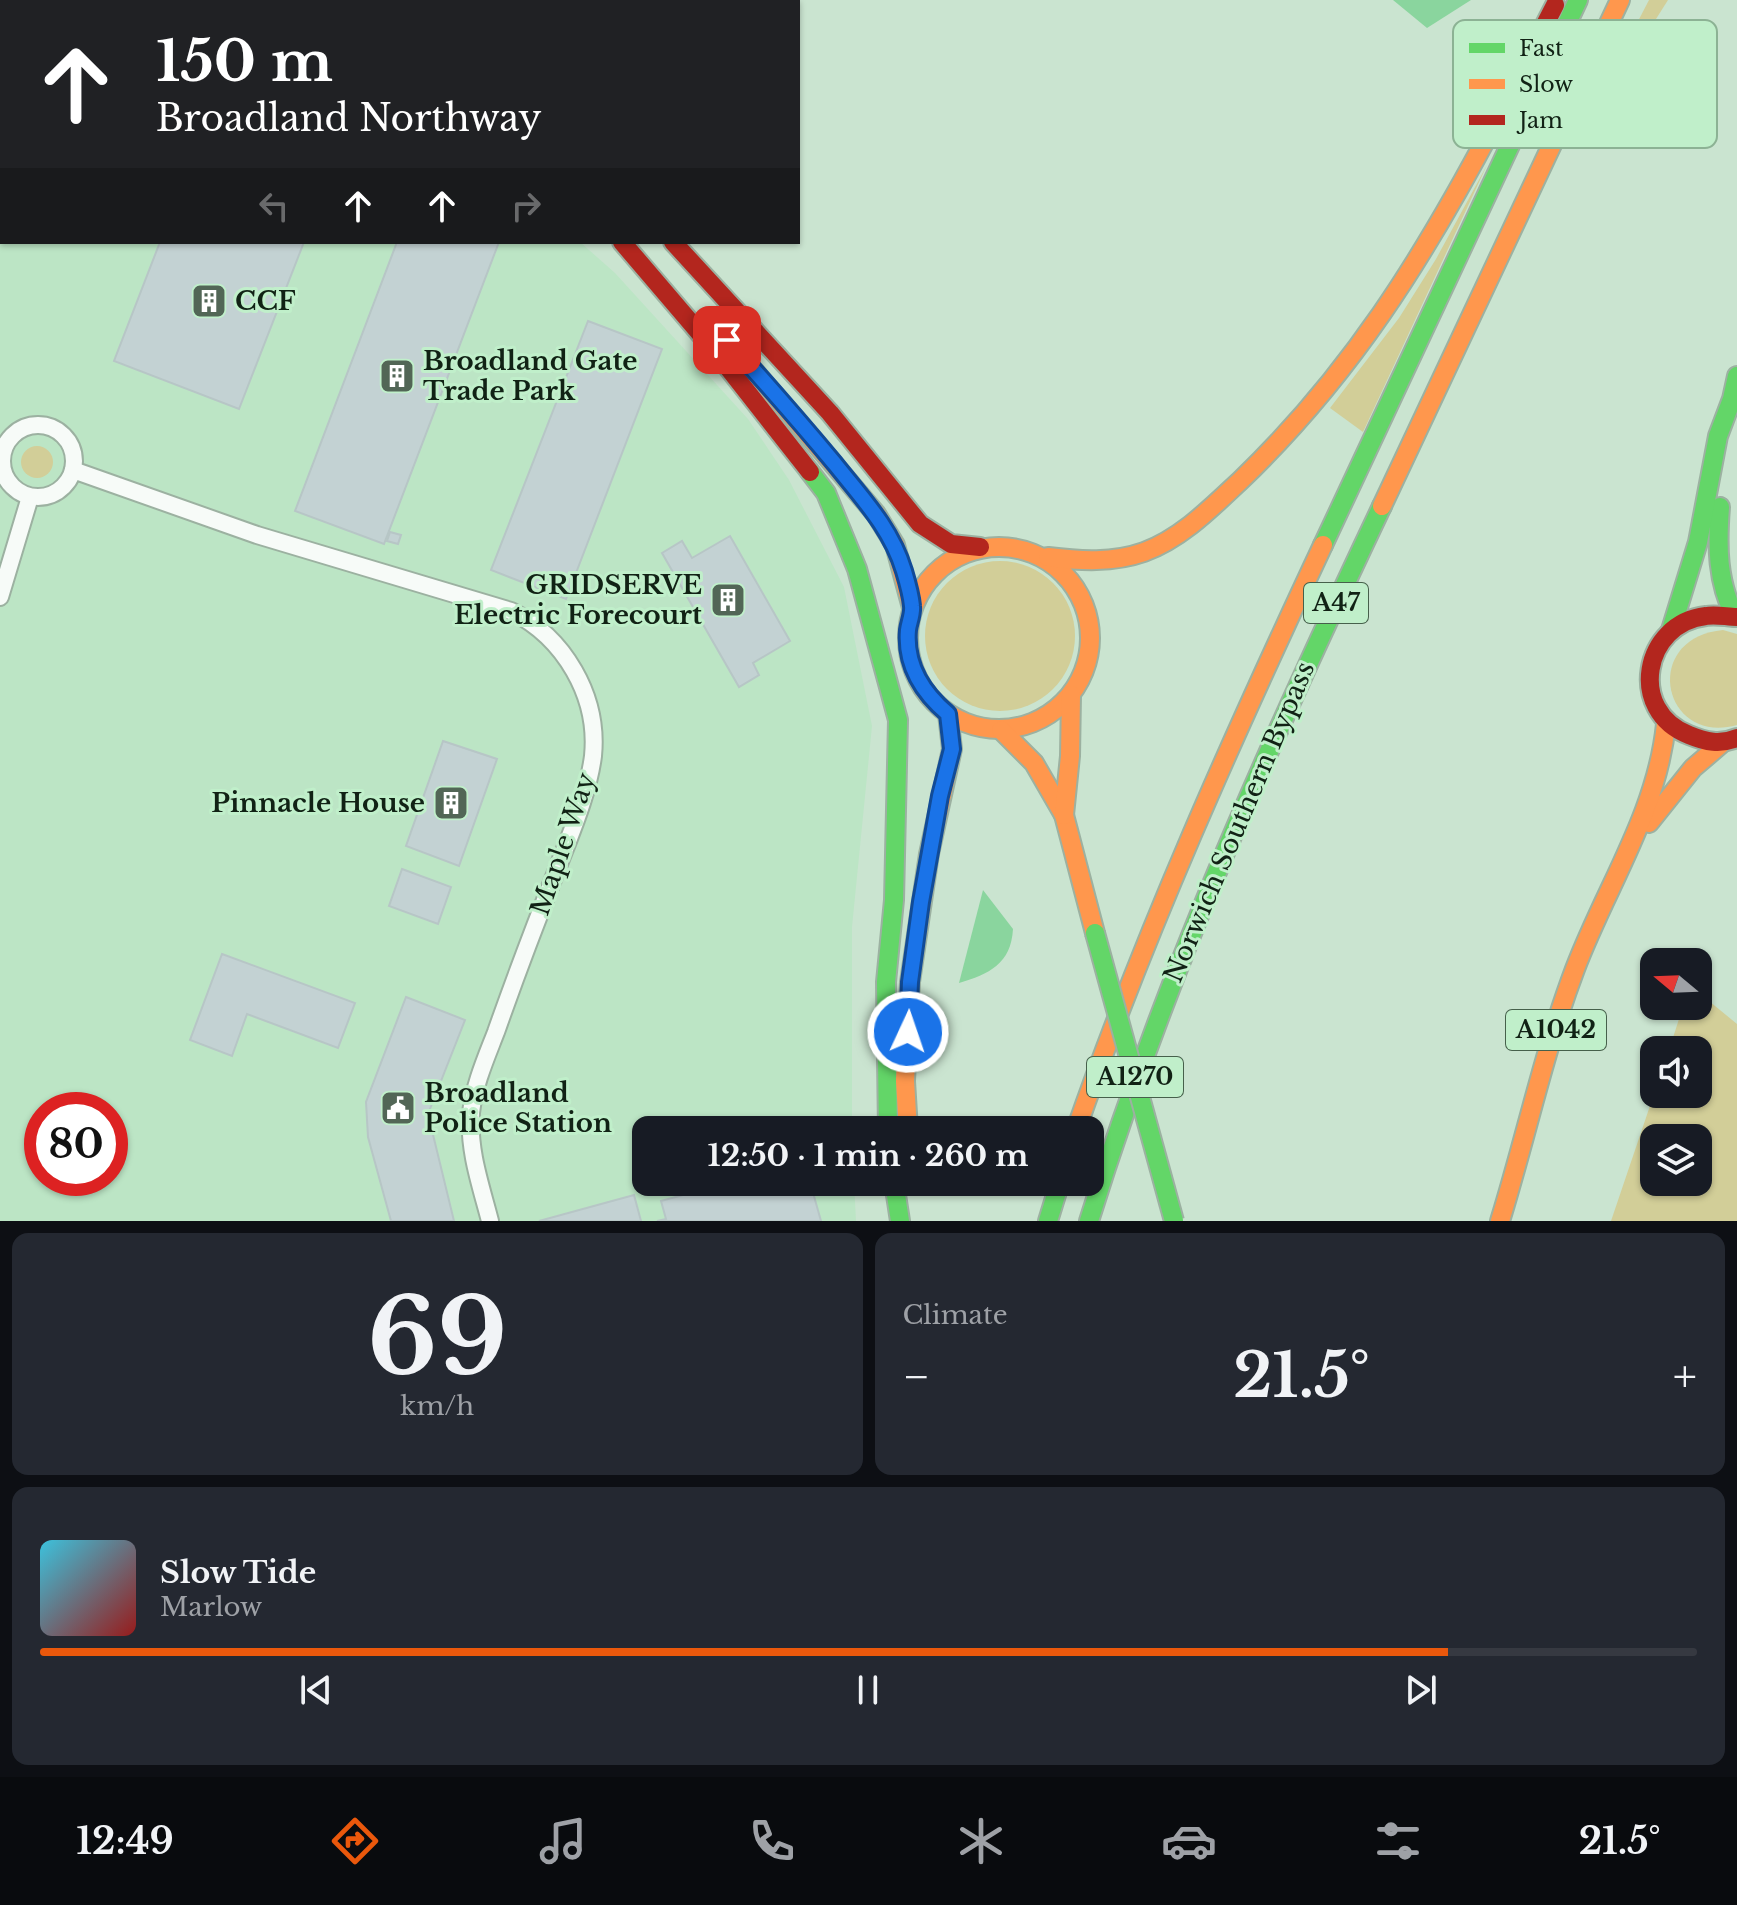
<!DOCTYPE html>
<html lang="en">
<head>
<meta charset="utf-8">
<style>
  :root { --surface:#171b24; --page:#242831; --text:#f1f3f6; --muted:#9ea1a6; --line:#363941; --accent:#ea580c }
  body { margin:0; font-family:"Libre Baskerville",serif; background:var(--page); color:var(--text); height:100vh; display:flex; flex-direction:column; font-size:30px; white-space:nowrap }
  * { box-sizing:border-box; margin:0 }
  p { font-size:26px; color:var(--muted) }
  .icon { flex:none; width:44px; height:44px; fill:none; stroke:currentColor; stroke-width:2; stroke-linecap:round; stroke-linejoin:round }
  .map { position:relative; height:1221px; overflow:hidden }
  .details { display:flex; flex-direction:column; gap:12px; padding:12px; background:#0d0f14; flex:1 }
  .details>* { flex:none }
  .banner { position:absolute; left:0px; top:0px; width:800px; height:244px; box-shadow:0 2px 6px #0004; background:#202124; color:#fff; overflow:hidden }
  .needle { width:52px; rotate:289deg }
  .controls { position:absolute; left:1640px; top:948px; display:grid; gap:16px }
  .controls a { display:grid; place-items:center; width:72px; height:72px; border-radius:16px; background:var(--surface); box-shadow:0 2px 6px #0004; font-size:40px }
  .speed { position:absolute; left:24px; top:1092px; display:flex; gap:16px; font-size:40px; font-weight:700; text-align:center }
  .speed>* { display:grid; place-content:center; width:104px; height:104px; border-radius:50%; background:var(--surface); box-shadow:0 2px 6px #0004; line-height:1 }
  .speed .limit { border:12px solid #d22; background:#fff; color:#111 }
  .pin { position:absolute; display:grid; place-items:center; width:68px; height:68px; color:#fff; margin:-34px; border-radius:16px; box-shadow:0 4px 12px #0006 }
  .me { position:absolute; width:88px; margin:-44px; rotate:3deg; stroke-linejoin:round; filter:drop-shadow(0 0 6px #0008) }
  .turn { display:flex; align-items:center; gap:28px; height:168px; padding:0 24px; font-size:36px }
  .turn .icon { width:104px; height:104px; stroke-width:2.5 }
  .turn b { display:block; font-size:56px; line-height:68px }
  .lanes { display:flex; align-items:center; height:76px; padding:0 24px; background:#0003; justify-content:center; gap:40px; direction:ltr }
  .lanes .off { opacity:.35 }
  .big { font-size:60px; font-weight:800; line-height:1.1 }
  .details .tile { flex:1; display:flex; flex-direction:column; justify-content:center; gap:12px; min-width:0; padding:0 28px; border-radius:16px; background:var(--page) }
  .details .dial { align-items:center; gap:0 }
  .dial b { font-size:104px; line-height:1 }
  .song { display:flex; align-items:center; gap:24px }
  .cover { width:96px; height:96px; border-radius:12px; background:linear-gradient(135deg,hsl(190 70% 55%),hsl(0 70% 35%)) }
  .played { height:8px; border-radius:4px; background:linear-gradient(90deg,var(--accent) 85%,var(--line) 85%) }
  .keys { display:flex; justify-content:space-around; direction:ltr }
  .heat { display:flex; justify-content:space-between; align-items:center; font-size:44px; direction:ltr }
  .details .tiles { flex:1; display:grid; gap:12px; grid-template-columns:1fr 1fr }
  .tile:last-child { grid-column:span 2 }
  .trip { position:absolute; left:632px; top:1116px; width:472px; height:80px; border-radius:16px; background:var(--surface); box-shadow:0 2px 6px #0004; font-weight:800; line-height:80px; text-align:center }
  .tab-bar { display:flex; height:128px; justify-content:space-around; align-items:center; background:#090b0e; color:var(--muted) }
  .tab-bar .icon { width:56px; height:56px }
  .tab-bar .selected { color:var(--accent) }
  .tab-bar b { font-size:36px; color:var(--text) }
  .map>svg:first-child { display:block }
</style>
</head>
<body>
<div class="map">
<svg width="1737" height="1221" viewBox="0 0 1737 1221">
  <rect width="100%" height="100%" fill="#cae4d0"/>
  <!-- built -->
  <path fill="#bce5c5" fill-rule="evenodd" d="M 0,0 L 288,2 L 2,2 L 2,242 L 580,242 L 615,273 L 748,419 L 789,480 L 844,587 L 872,726 L 852,927 L 852,1130 L 646,1130 L 646,1182 L 854,1182 L 856,1221 L 0,1221 ZM 42,1110 L 110,1110 L 110,1178 L 42,1178 Z"/>
  <!-- green -->
  <g fill="#d2ce98" fill-rule="evenodd">
    <path d="M 1649,0 L 1668,0 L 1637,49 L 1621,54 Z"/>
    <path d="M 1487,165 L 1363,432 L 1330,408 L 1399,318 L 1436,259 Z"/>
    <circle cx="37" cy="462" r="16"/>
    <circle cx="1000" cy="636" r="75"/>
    <path d="M 1723,630 L 1737,634 L 1737,725 C 1662,746 1640,638 1723,630 Z"/>
    <path d="M 1698,992 L 1737,1024 L 1737,1221 L 1611,1221 L 1654,1094 L 1698,1094 L 1698,1050 L 1669,1050 L 1679,1019 L 1687,1006 L 1698,1006 ZM 1698,1138 L 1698,1182 L 1654,1182 L 1654,1138 Z"/>
  </g>
  <!-- water -->
  <g fill="#8ad59e">
    <path d="M 1393,0 L 1471,0 L 1427,28 Z"/>
    <path d="M 983,890 L 1013,929 C 1011,964 989,974 959,983 Z"/>
  </g>
  <!-- building -->
  <g fill="#c3d2d3" stroke="#b7c6c6" stroke-width="2">
    <path d="M 160,242 L 304,242 L 239,409 L 114,361 Z"/>
    <path d="M 397,242 L 499,242 L 384,544 L 295,511 Z"/>
    <path d="M 588,321 L 662,349 L 566,599 L 491,570 Z"/>
    <path d="M 390,532 L 401,535 L 398,544 L 387,541 Z"/>
    <path d="M 730,536 L 790,641 L 753,663 L 759,675 L 739,687 L 662,553 L 682,541 L 692,558 Z"/>
    <path d="M 443,741 L 497,759 L 459,866 L 406,846 Z"/>
    <path d="M 402,869 L 451,887 L 438,924 L 389,906 Z"/>
    <path d="M 222,954 L 355,1003 L 338,1048 L 247,1014 L 232,1056 L 190,1040 Z"/>
    <path d="M 406,997 L 465,1020 L 428,1114 L 454,1221 L 391,1221 L 368,1137 L 366,1102 Z"/>
    <path d="M 731,1182 L 810,1182 L 821,1221 L 657,1221 L 666,1219 L 661,1201 Z"/>
    <path d="M 634,1195 L 641,1221 L 539,1221 Z"/>
  </g>
  <g fill="none" stroke-linecap="round" stroke-linejoin="round">
    <defs>
      <g id="street">
        <circle cx="38" cy="461" r="36"/>
        <path d="M 73,470 L 257,535 L 511,611 C 564,637 599,696 593,756 C 588,795 570,835 556,872 C 535,925 515,978 496,1032 C 486,1058 474,1085 471,1113 C 468,1150 481,1186 490,1221"/>
        <path d="M 0,597 L 30,497"/>
      </g>
      <g id="fast">
        <path d="M 345,0 L 348,2"/>
        <path d="M 810,472 L 826,493 L 857,569 L 898,720 L 894,900 L 886,982 L 888,1130"/>
        <path d="M 1720,507 C 1717,546 1717,581 1735,617"/>
        <path d="M 1323,545 L 1578,0"/>
        <path d="M 1671,630 L 1698,542 L 1718,436 L 1732,399 L 1737,376"/>
        <path d="M 894,1182 L 900,1221"/>
        <path d="M 1048,1221 L 1060,1182"/>
        <path d="M 1089,1221 C 1166,973 1271,740 1382,506"/>
      </g>
      <g id="slow">
        <path d="M 402,0 L 405,2"/>
        <path d="M 753,370 L 876,514 L 895,545 L 912,608"/>
        <path d="M 1382,506 L 1620,0"/>
        <circle cx="999" cy="638" r="91"/>
        <path d="M 1048,557 C 1080,561 1113,563 1144,552 C 1182,538 1212,507 1241,480 C 1351,374 1422,260 1493,126"/>
        <path d="M 1001,730 L 1034,763 L 1064,815 L 1095,933"/>
        <path d="M 1064,815 L 1070,756 L 1071,695"/>
        <path d="M 1649,823 L 1693,768 L 1721,744"/>
        <path d="M 908,1130 L 905,1081 L 910,982 L 929,854 L 952,749 L 948,714"/>
        <path d="M 1076,1130 C 1146,930 1233,737 1323,545"/>
        <path d="M 1500,1221 C 1526,1137 1544,1051 1575,969 C 1606,887 1657,813 1666,724"/>
      </g>
      <g id="jam">
        <path d="M 1493,126 L 1555,5"/>
        <path d="M 622,242 L 715,351 L 810,472"/>
        <path d="M 673,242 L 830,413 L 920,524 L 951,544 L 980,547"/>
        <path d="M 1737,617 C 1727,617 1716,614 1706,616 C 1643,623 1627,711 1689,735 C 1706,742 1720,745 1737,738"/>
      </g>
    </defs>
    <!-- street casing -->
    <use href="#street" stroke="#9cb1a1" stroke-width="20"/>
    <!-- fast casing -->
    <use href="#fast" stroke="#9cb1a1" stroke-width="22"/>
    <!-- slow casing -->
    <use href="#slow" stroke="#9cb1a1" stroke-width="22"/>
    <!-- jam casing -->
    <use href="#jam" stroke="#9cb1a1" stroke-width="22"/>
    <!-- street -->
    <use href="#street" stroke="#f7fbf8" stroke-width="16"/>
    <!-- fast -->
    <use href="#fast" stroke="#63d668" stroke-width="18"/>
    <!-- slow -->
    <use href="#slow" stroke="#ff974d" stroke-width="18"/>
    <!-- jam -->
    <use href="#jam" stroke="#b3261e" stroke-width="18"/>
    <defs>
      <path id="fast-bridge" d="M 1095,933 L 1174,1221"/>
    </defs>
    <!-- fast-bridge casing -->
    <use href="#fast-bridge" stroke="#9cb1a1" stroke-width="22" stroke-linecap="butt"/>
    <!-- fast-bridge -->
    <use href="#fast-bridge" stroke="#63d668" stroke-width="18"/>
  </g>
  <g fill="none" stroke-linecap="round" stroke-linejoin="round">
    <defs>
      <path id="route" d="M 727,340 C 764,381 800,422 835,464 C 862,498 891,528 904,571 C 907,581 911,595 912,606 C 913,614 909,622 908,630 C 905,665 922,692 948,714 L 952,749 L 940,796 L 921,902 L 910,982 L 908,1032"/>
    </defs>
    <!-- route casing -->
    <use href="#route" stroke="#114b97" stroke-width="20"/>
    <!-- route -->
    <use href="#route" stroke="#1a73e8" stroke-width="14"/>
  </g>
  <!-- icons -->
  <defs>
    <symbol id="building-square" viewBox="-11 -11 22 22"><rect x="-9" y="-9" width="18" height="18" rx="4" fill="#526656" stroke="#c0efca"/><path d="M-4-6H4V6H1V3H-1V6H-4ZM-2.5-4.3h1.7v1.8h-1.7ZM.8-4.3h1.7v1.8H.8ZM-2.5-1h1.7V.8h-1.7ZM.8-1h1.7V.8H.8Z" fill="#fff"/></symbol>
    <symbol id="civic-square" viewBox="-11 -11 22 22"><rect x="-9" y="-9" width="18" height="18" rx="4" fill="#526656" stroke="#c0efca"/><path d="M-.6-6.5H3V-4.5H.6V-3L4-1V1h2V6H-6V1h2V-1L-.6-3ZM-1.2 2.5V6h2.4V2.5Z" fill="#fff"/></symbol>
  </defs>
  <g fill-rule="evenodd">
    <use href="#building-square" x="189" y="281" width="40" height="40"/>
    <use href="#building-square" x="377" y="356" width="40" height="40"/>
    <use href="#building-square" x="708" y="580" width="40" height="40"/>
    <use href="#building-square" x="431" y="783" width="40" height="40"/>
    <use href="#civic-square" x="378" y="1088" width="40" height="40"/>
  </g>
  <g text-anchor="middle" stroke-width="6" stroke-linejoin="round" paint-order="stroke">
    <!-- shield labels -->
    <g fill="#c0efca" stroke="#46604b" stroke-width="2">
      <rect x="1304" y="583" width="64" height="40" rx="6"/>
      <rect x="1506" y="1010" width="100" height="40" rx="6"/>
      <rect x="1087" y="1057" width="96" height="40" rx="6"/>
    </g>
    <g font-size="24" font-weight="bold" fill="#112215">
      <text x="1336" y="611">A47</text>
      <text x="1556" y="1038">A1042</text>
      <text x="1135" y="1085">A1270</text>
    </g>
    <!-- poi labels -->
    <g font-size="26" font-weight="bold" fill="#112215" stroke="#c0efca" text-anchor="start">
      <text x="235" y="310">CCF</text>
      <text x="423" y="370">Broadland Gate<tspan x="423" dy="30">Trade Park</tspan></text>
      <text x="702" y="594" text-anchor="end">GRIDSERVE<tspan x="702" dy="30">Electric Forecourt</tspan></text>
      <text x="425" y="812" text-anchor="end">Pinnacle House</text>
      <text x="424" y="1102">Broadland<tspan x="424" dy="30">Police Station</tspan></text>
    </g>
    <!-- street labels -->
    <g font-size="26" fill="#112215" stroke="#c0efca">
      <text transform="translate(1239 822) rotate(-67)" y="9">Norwich Southern Bypass</text>
      <text transform="translate(563 844) rotate(-71)" y="9">Maple Way</text>
    </g>
  </g>
  <!-- legend -->
  <rect x="1453" y="20" width="264" height="128" rx="12" fill="#c0efca" stroke="#8cb294" stroke-width="2"/>
  <rect x="1469" y="43" width="36" height="10" fill="#63d668"/>
  <rect x="1469" y="79" width="36" height="10" fill="#ff974d"/>
  <rect x="1469" y="115" width="36" height="10" fill="#b3261e"/>
  <g font-size="22" fill="#112215">
    <text x="1519" y="56">Fast</text>
    <text x="1519" y="92">Slow</text>
    <text x="1519" y="128">Jam</text>
  </g>
</svg>
<div class="controls">
<a><svg class="needle" viewBox="-14 -14 28 28"><path d="M0-13l5 13h-10z" fill="#e53935"/><path d="M0 13l5-13h-10z" fill="#9ea1a6"/></svg></a>
<a><svg class="icon" aria-label="sound" viewBox="0 0 24 24"><path d="M4 9h4l5-4v14l-5-4H4zM17 9q2 3 0 6"/></svg></a>
<a><svg class="icon" aria-label="layers" viewBox="0 0 24 24"><path d="M12 4l9 5-9 5-9-5zM3 14l9 5 9-5"/></svg></a>
</div>
<div class="speed"><div class="limit">80</div></div>
<div class="pin" style="left:727px;top:340px;background:#d93025"><svg class="icon" aria-label="arrive" viewBox="0 0 24 24"><path d="M6 21V4h12l-3 4 3 4H6"/></svg></div>
<svg class="me" style="left:908px;top:1032px" viewBox="-20 -20 40 40"><circle r="17" fill="#1a73e8" stroke="#fff" stroke-width="3"/><path d="M0-11L8 9 0 5-8 9z" fill="#fff"/></svg>
<div class="trip">12:50 · 1 min · 260 m</div>
<div class="banner">
<div class="turn"><svg class="icon" aria-label="ahead" viewBox="0 0 24 24"><path d="M12 20V5M6 11l6-6 6 6"/></svg><div><b>150 m</b>Broadland Northway</div></div>
<div class="lanes"><svg class="icon off" aria-label="left" viewBox="0 0 24 24"><path d="M17 20v-9H6M10 6l-5 5 5 5"/></svg><svg class="icon" aria-label="ahead" viewBox="0 0 24 24"><path d="M12 20V5M6 11l6-6 6 6"/></svg><svg class="icon" aria-label="ahead" viewBox="0 0 24 24"><path d="M12 20V5M6 11l6-6 6 6"/></svg><svg class="icon off" aria-label="right" viewBox="0 0 24 24"><path d="M7 20v-9h11M14 6l5 5-5 5"/></svg></div>
</div>
</div>
<section class="details">
<div class="tiles">
<div class="tile dial"><b>69</b><p>km/h</p></div>
<div class="tile"><p>Climate</p>
<div class="heat"><a>−</a><b class="big">21.5°</b><a>+</a></div>
</div>
<div class="tile">
<div class="song"><i class="cover"></i><div><b>Slow Tide</b><p>Marlow</p></div></div>
<div class="played"></div>
<div class="keys"><svg class="icon" aria-label="previous" viewBox="0 0 24 24"><path d="M18 5L8 12l10 7zM5 5v14"/></svg><svg class="icon" aria-label="pause" viewBox="0 0 24 24"><path d="M8 5v14M16 5v14"/></svg><svg class="icon" aria-label="next" viewBox="0 0 24 24"><path d="M6 5l10 7-10 7zM19 5v14"/></svg></div>
</div>
</div>
</section>
<nav class="tab-bar">
<b>12:49</b>
<svg class="icon selected" aria-label="directions" viewBox="0 0 24 24"><path d="M12 3l9 9-9 9-9-9zM9 14v-3h6M13 9l2 2-2 2"/></svg>
<svg class="icon" aria-label="music" viewBox="0 0 24 24"><path d="M9 18V5l10-2v13"/><circle cx="6" cy="18" r="3"/><circle cx="16" cy="16" r="3"/></svg>
<svg class="icon" aria-label="phone" viewBox="0 0 24 24"><path d="M5 4h4l2 5-3 2q2 4 5 5l2-3 5 2v4C11 20 4 13 5 4z"/></svg>
<svg class="icon" aria-label="climate" viewBox="0 0 24 24"><path d="M12 3v18M4 7l16 10M4 17L20 7"/></svg>
<svg class="icon" aria-label="car" viewBox="0 0 24 24"><path d="M5 17H2v-5l4-1 3-4h7l3 4 3 1v5h-3M9 17h6M6 11h13"/><circle cx="7" cy="17" r="2"/><circle cx="17" cy="17" r="2"/></svg>
<svg class="icon" aria-label="filters" viewBox="0 0 24 24"><path d="M4 7h16M4 17h16"/><circle cx="9" cy="7" r="2"/><circle cx="15" cy="17" r="2"/></svg>
<b>21.5°</b>
</nav>
</body>
</html>
